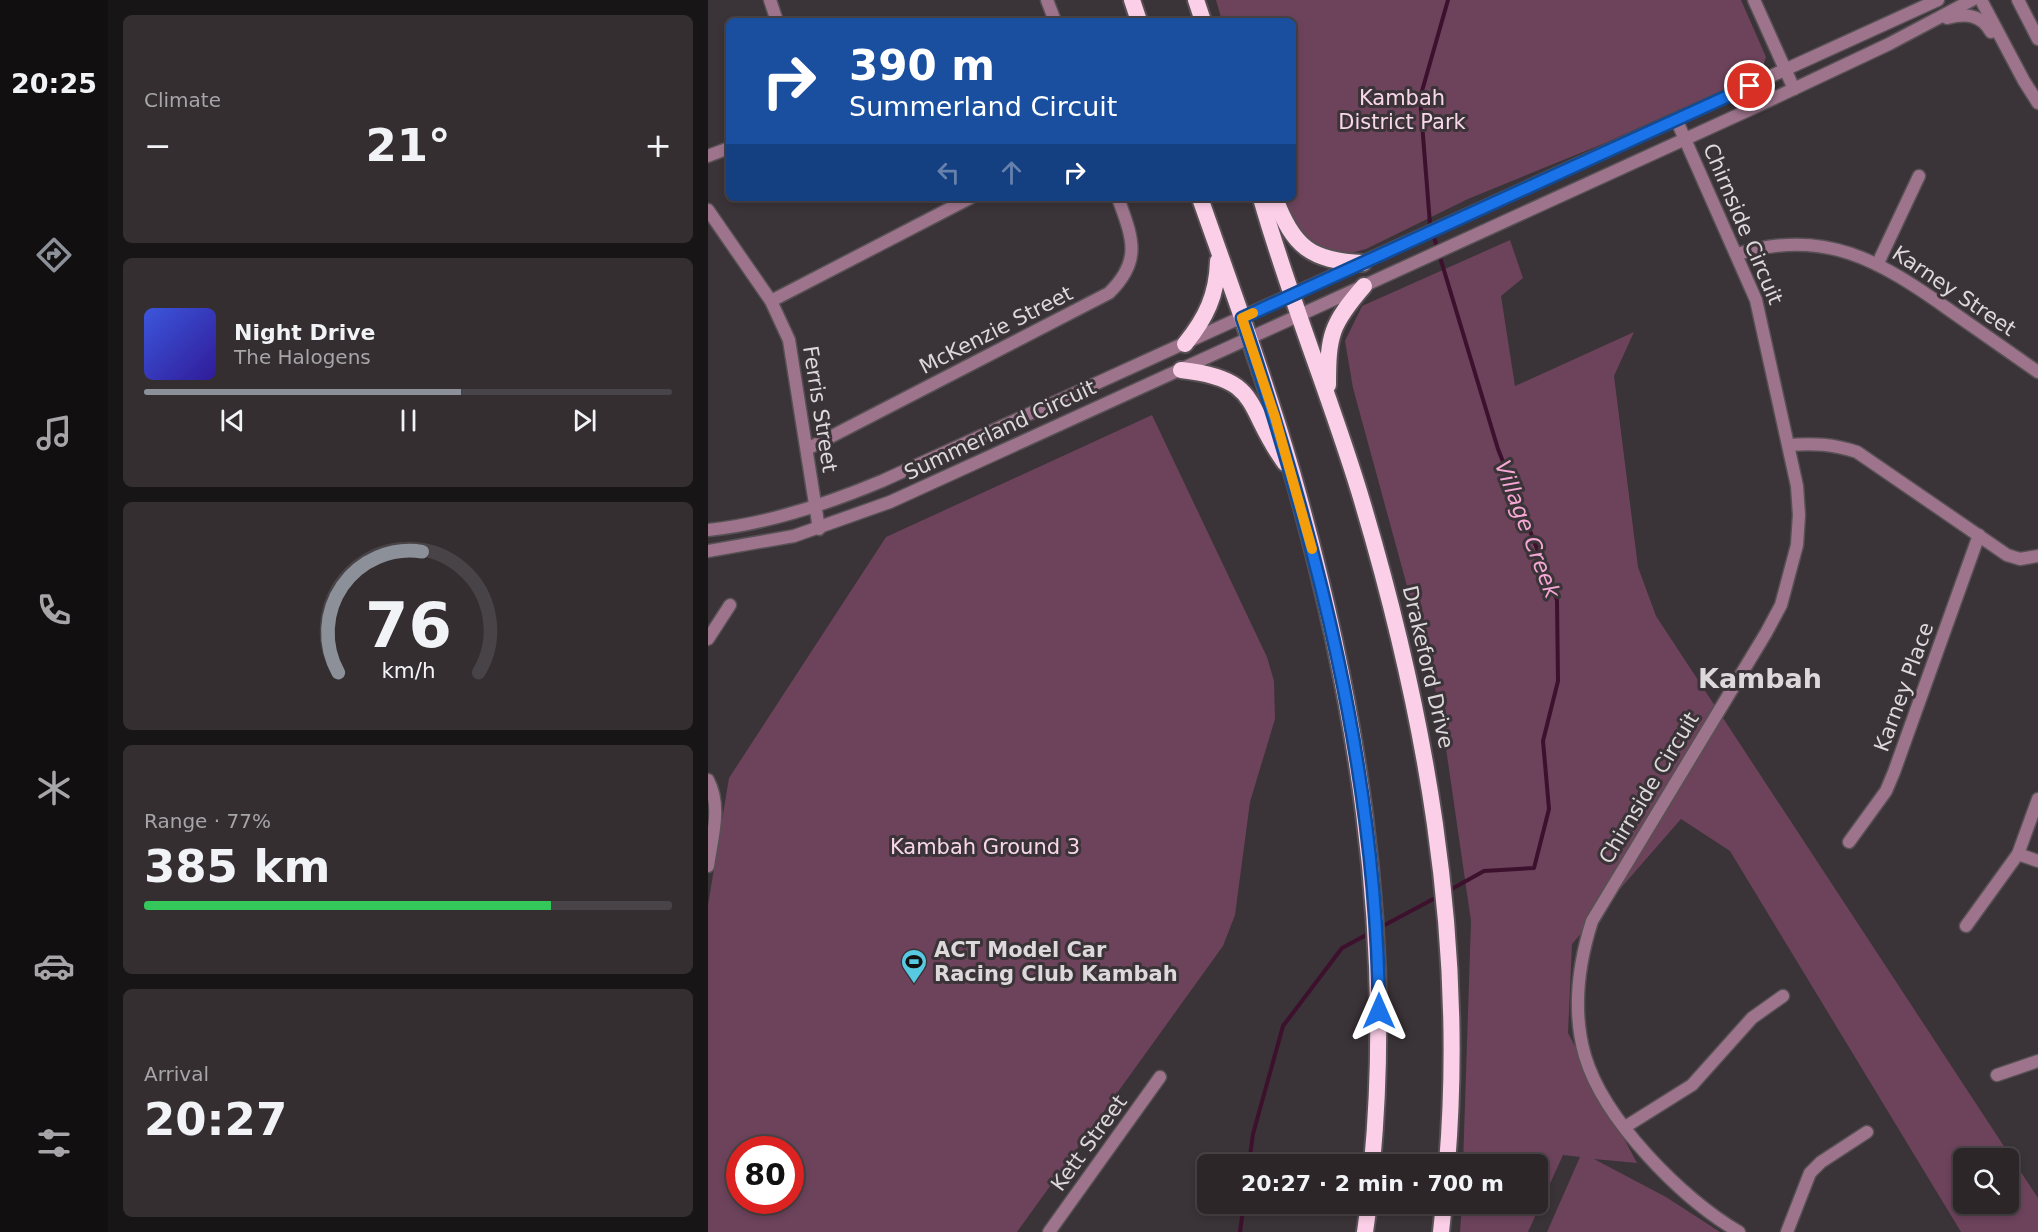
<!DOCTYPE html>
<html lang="en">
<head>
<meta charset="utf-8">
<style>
  :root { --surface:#2c2629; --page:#342e31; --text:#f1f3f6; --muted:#a6a5a8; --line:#484346; --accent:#8c9099 }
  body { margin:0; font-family:"DejaVu Sans",sans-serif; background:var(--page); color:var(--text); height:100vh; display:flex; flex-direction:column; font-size:22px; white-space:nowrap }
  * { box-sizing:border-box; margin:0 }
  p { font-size:20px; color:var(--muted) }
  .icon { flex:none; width:33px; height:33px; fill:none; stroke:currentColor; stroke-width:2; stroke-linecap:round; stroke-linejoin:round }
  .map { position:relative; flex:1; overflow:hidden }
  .details { display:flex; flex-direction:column; gap:15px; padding:15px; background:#181517; width:600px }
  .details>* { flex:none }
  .guide { position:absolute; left:18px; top:18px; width:570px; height:183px; border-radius:9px; box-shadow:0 3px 9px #0003,0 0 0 2px var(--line); background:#1a4fa0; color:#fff; overflow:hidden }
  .fabs { position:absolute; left:1245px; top:1148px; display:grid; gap:12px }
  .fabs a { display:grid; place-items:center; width:66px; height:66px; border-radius:9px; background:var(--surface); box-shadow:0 3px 9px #0003,0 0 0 2px var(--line); font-size:30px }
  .speed { position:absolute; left:18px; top:1136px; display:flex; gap:12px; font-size:30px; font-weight:700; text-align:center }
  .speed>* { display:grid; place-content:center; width:78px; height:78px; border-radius:50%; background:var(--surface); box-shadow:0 3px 9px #0003,0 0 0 2px var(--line); line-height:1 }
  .speed .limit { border:9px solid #d22; background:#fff; color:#111 }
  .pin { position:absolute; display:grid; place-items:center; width:51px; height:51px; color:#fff; margin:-26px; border:3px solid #fff; border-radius:50%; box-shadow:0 2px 6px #0007 }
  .me { position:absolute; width:66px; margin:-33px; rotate:0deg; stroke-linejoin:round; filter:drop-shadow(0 0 4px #0008) }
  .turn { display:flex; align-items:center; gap:21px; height:126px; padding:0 24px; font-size:27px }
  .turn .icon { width:78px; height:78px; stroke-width:2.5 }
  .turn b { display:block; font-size:42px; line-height:51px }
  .lanes { display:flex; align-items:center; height:57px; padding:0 24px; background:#0003; justify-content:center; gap:30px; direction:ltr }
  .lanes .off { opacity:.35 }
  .big { font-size:45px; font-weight:800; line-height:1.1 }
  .details .widget { flex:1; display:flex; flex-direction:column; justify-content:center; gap:9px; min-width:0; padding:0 21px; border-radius:9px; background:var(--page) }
  .details .dial { align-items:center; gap:0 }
  .dial svg { height:156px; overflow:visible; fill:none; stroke:var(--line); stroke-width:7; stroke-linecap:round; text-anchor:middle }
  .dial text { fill:var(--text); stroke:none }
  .song { display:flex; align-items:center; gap:18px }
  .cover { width:72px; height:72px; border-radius:9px; background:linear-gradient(135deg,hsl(230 70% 55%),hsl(250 70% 35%)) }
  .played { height:6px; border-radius:3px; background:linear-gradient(90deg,var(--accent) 60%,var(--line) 60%) }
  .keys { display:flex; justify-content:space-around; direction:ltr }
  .heat { display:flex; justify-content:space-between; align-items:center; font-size:33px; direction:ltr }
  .charge { height:9px; border-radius:4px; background:linear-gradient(90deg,#34c759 77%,var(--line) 0) }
  .trip { position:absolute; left:489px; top:1154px; width:351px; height:60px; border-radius:9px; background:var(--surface); box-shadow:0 3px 9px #0003,0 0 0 2px var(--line); font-weight:800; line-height:60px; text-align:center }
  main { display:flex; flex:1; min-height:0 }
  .tabs { display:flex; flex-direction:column; width:108px; justify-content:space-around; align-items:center; background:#120f10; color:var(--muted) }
  .tabs .icon { width:42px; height:42px }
  .tabs .selected { color:var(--accent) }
  .tabs b { font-size:27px; color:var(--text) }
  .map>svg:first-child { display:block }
</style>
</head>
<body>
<main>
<nav class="tabs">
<b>20:25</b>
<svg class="icon selected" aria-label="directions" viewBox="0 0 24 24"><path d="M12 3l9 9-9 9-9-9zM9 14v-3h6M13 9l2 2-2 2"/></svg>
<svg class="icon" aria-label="music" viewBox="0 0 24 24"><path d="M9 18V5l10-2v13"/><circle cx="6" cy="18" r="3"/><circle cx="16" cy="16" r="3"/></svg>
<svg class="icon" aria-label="phone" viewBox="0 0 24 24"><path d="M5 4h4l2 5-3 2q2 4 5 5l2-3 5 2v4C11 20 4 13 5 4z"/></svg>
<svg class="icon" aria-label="climate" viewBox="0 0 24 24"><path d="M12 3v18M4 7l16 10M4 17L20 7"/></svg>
<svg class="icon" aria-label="car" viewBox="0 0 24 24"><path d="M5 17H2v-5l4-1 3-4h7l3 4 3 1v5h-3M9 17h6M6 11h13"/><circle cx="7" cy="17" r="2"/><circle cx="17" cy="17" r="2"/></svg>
<svg class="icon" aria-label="filters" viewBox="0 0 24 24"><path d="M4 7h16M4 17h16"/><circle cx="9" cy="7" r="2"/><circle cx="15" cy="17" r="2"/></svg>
</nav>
<section class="details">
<div class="widget"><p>Climate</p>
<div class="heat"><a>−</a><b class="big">21°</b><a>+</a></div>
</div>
<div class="widget">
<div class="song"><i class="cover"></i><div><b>Night Drive</b><p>The Halogens</p></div></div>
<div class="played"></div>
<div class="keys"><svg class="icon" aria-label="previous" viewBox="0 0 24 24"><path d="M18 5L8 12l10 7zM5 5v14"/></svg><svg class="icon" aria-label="pause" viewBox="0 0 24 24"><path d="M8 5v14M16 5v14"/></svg><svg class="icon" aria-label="next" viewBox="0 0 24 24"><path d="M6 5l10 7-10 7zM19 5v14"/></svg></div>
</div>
<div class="widget dial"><svg viewBox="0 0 100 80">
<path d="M14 69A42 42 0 1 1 86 69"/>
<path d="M14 69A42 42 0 0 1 57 7" stroke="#8c9099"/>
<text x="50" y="56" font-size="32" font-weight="700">76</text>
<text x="50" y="72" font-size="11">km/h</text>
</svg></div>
<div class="widget"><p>Range · 77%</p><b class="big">385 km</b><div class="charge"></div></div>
<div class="widget"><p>Arrival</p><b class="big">20:27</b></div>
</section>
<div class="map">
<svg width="1330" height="1232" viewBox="0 0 1330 1232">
  <rect width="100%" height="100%" fill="#3a3337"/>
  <!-- green -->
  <g fill="#6c435b" fill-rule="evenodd">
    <path d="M 508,0 L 1033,0 L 1058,57 L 1053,72 L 1041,78 L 897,143 L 760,199 L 658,249 L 647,252 L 628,255 L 597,240 L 572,198 L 585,198 L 585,21 L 514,21 Z"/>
    <path d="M 802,240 L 815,278 L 793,296 L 807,386 L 926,332 L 906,376 L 930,567 L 948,616 L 1330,1198 L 1330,1232 L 1253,1232 L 1022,851 L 973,819 L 864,944 L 860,1033 L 929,1163 L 886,1159 L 958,1197 L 1012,1232 L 839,1232 L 872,1157 L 855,1155 L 820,1232 L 752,1232 L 754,1203 L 830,1203 L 830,1164 L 755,1164 L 763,921 L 732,707 L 645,388 L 637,341 L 654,306 ZM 1256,1158 L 1300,1158 L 1300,1203 L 1256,1203 Z"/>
    <path d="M 444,415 L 559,657 L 566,681 L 567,719 L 542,802 L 527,915 L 515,946 L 309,1232 L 0,1232 L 0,905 L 21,778 L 178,537 ZM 32,1149 L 82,1149 L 82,1200 L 32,1200 Z"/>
  </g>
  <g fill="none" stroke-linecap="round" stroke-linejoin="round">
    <!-- stream -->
    <g stroke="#3d112d" stroke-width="4">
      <path d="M 740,891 L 776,871 L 826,868 L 841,809 L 835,741 L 850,681 L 849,600 L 790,449 L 722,224 L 712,98 L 740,0"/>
      <path d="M 671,928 L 731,896"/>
      <path d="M 541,1164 L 545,1134 L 575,1026 L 634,948 L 662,933"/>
      <path d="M 532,1232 L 536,1203"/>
    </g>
    <defs>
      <g id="minor">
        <path d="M 62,0 L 69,21"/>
        <path d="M 339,0 L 347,21"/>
        <path d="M 1046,0 L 1086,89"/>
        <path d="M 968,119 L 1048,300 L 1089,486 L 1091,515 L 1089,545 L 1073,605 L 1058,633 L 884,921 C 870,965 864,1011 877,1056 C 896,1120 974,1199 1031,1232"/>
        <path d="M 0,156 L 21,148"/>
        <path d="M 0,210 L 63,301 L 81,340 L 111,529"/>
        <path d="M 1030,254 C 1116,227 1172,261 1240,309 C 1270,330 1300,351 1330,372"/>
        <path d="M 1170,263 L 1211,176"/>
        <path d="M 63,301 L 262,198"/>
        <path d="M 1081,445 C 1105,443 1125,444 1149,452 L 1299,555 L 1312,559 L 1330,556"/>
        <path d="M 99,449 L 401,293 C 435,260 424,237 410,198"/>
        <path d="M 0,639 L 22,605"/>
        <path d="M 0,780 C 14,807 4,837 0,866"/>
        <path d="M 1141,842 L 1178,791 L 1186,772 L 1271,535"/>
        <path d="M 1310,854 L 1330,861"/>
        <path d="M 1258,926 L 1310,854 L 1330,799"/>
        <path d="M 1289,1075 L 1330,1061"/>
        <path d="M 917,1127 L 984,1085 L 1044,1018 L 1075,996"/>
        <path d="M 341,1232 L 452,1077"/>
        <path d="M 1079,1232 L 1102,1173 L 1113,1162 L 1159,1132"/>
      </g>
      <g id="tertiary">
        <path d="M 1273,0 L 1316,81 L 1330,103"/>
        <path d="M 1310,0 L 1330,39"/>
        <path d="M 1239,18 C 1257,13 1273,14 1283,32"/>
        <path d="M 0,530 C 60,524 119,504 174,481 L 1230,0"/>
        <path d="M 0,551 L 86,536 L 182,502 L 1043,109 L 1181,44 L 1264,0"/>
      </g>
      <g id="trunk">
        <path d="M 424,0 L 431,21"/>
        <path d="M 488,0 L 495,21"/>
        <path d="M 492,198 C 524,289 557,379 584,472 C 648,697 686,930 664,1164"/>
        <path d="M 553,198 C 581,297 621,393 651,491 C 717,710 758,935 739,1164"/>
        <path d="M 567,198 C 585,247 603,261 655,263"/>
        <path d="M 477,344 C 498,318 509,295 510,261"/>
        <path d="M 473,370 C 555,379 536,407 577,463"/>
        <path d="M 620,385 C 620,335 623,324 656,286"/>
        <path d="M 657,1232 L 661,1203"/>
        <path d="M 733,1232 L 736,1203"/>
      </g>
    </defs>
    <!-- minor casing -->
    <use href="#minor" stroke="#575155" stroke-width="15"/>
    <!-- tertiary casing -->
    <use href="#tertiary" stroke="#575155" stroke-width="15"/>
    <!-- trunk casing -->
    <use href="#trunk" stroke="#575155" stroke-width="20"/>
    <!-- minor -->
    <use href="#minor" stroke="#9e748c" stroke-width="12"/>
    <!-- tertiary -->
    <use href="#tertiary" stroke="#9e748c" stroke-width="12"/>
    <!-- trunk -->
    <use href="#trunk" stroke="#fccfe8" stroke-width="16"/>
  </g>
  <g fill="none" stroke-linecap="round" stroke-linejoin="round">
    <defs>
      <path id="route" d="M 671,1011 C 669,774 609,542 534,318 L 1042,86"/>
    </defs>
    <!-- route casing -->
    <use href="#route" stroke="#114b97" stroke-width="15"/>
    <!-- route -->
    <use href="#route" stroke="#1a73e8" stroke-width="10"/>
    <!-- slow -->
    <path stroke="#f59e0b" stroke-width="10" d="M 545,313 L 534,318 L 567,417 L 604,549"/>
  </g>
  <!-- icons -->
  <defs>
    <symbol id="stadium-pin" viewBox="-11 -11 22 30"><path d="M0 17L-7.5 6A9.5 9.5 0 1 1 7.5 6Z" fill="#57c9e3" stroke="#3a3337"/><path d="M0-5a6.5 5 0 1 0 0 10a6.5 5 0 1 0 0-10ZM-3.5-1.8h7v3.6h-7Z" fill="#111"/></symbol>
  </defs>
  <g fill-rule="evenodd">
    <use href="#stadium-pin" x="191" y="947" width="30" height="40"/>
  </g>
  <g text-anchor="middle" stroke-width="6" stroke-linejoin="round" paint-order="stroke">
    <!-- park labels -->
    <g font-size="21" fill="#f8d7e9" stroke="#3a3337">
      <text x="694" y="105">Kambah<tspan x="694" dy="24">District Park</tspan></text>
      <text x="277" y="854">Kambah Ground 3</text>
    </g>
    <!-- street labels -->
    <g font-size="21" fill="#ddd9db" stroke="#3a3337">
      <text transform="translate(1035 224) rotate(67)" y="7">Chirnside Circuit</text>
      <text transform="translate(1246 291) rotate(34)" y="7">Karney Street</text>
      <text transform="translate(288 330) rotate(-27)" y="7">McKenzie Street</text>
      <text transform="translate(112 409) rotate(81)" y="7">Ferris Street</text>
      <text transform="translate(292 430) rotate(-25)" y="7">Summerland Circuit</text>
      <text transform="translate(720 667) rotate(77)" y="7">Drakeford Drive</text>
      <text transform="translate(1196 687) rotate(-70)" y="7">Karney Place</text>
      <text transform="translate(941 788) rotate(-59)" y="7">Chirnside Circuit</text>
      <text transform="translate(381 1143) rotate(-54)" y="7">Kett Street</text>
    </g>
    <!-- poi labels -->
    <g font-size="21" font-weight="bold" fill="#ddd9db" stroke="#3a3337" text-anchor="start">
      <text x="226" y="957">ACT Model Car<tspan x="226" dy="24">Racing Club Kambah</tspan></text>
    </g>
    <!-- water labels -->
    <g font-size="22" font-style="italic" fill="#f6a7d5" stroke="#3a3337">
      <text transform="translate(820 529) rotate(69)" y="8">Village Creek</text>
    </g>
    <!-- district labels -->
    <g font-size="27" font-weight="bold" fill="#ddd9db" stroke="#3a3337">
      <text x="1052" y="688">Kambah</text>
    </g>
  </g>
</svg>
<div class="fabs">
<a><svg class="icon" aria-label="search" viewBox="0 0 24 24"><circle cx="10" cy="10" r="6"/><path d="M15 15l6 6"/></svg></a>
</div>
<div class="speed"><div class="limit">80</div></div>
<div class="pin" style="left:1042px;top:86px;background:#d93025"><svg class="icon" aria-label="arrive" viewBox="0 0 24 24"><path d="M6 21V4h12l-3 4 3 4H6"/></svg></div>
<svg class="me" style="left:671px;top:1011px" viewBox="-20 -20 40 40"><path d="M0-17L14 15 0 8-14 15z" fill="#1a73e8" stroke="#fff" stroke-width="4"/></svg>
<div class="trip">20:27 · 2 min · 700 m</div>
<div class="guide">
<div class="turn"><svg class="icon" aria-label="right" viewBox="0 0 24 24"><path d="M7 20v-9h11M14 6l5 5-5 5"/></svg><div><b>390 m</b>Summerland Circuit</div></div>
<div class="lanes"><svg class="icon off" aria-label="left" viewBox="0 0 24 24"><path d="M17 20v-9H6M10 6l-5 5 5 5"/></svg><svg class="icon off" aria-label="ahead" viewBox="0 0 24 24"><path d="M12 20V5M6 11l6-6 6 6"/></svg><svg class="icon" aria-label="right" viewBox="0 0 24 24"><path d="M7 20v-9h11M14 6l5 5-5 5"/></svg></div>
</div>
</div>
</main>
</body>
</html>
